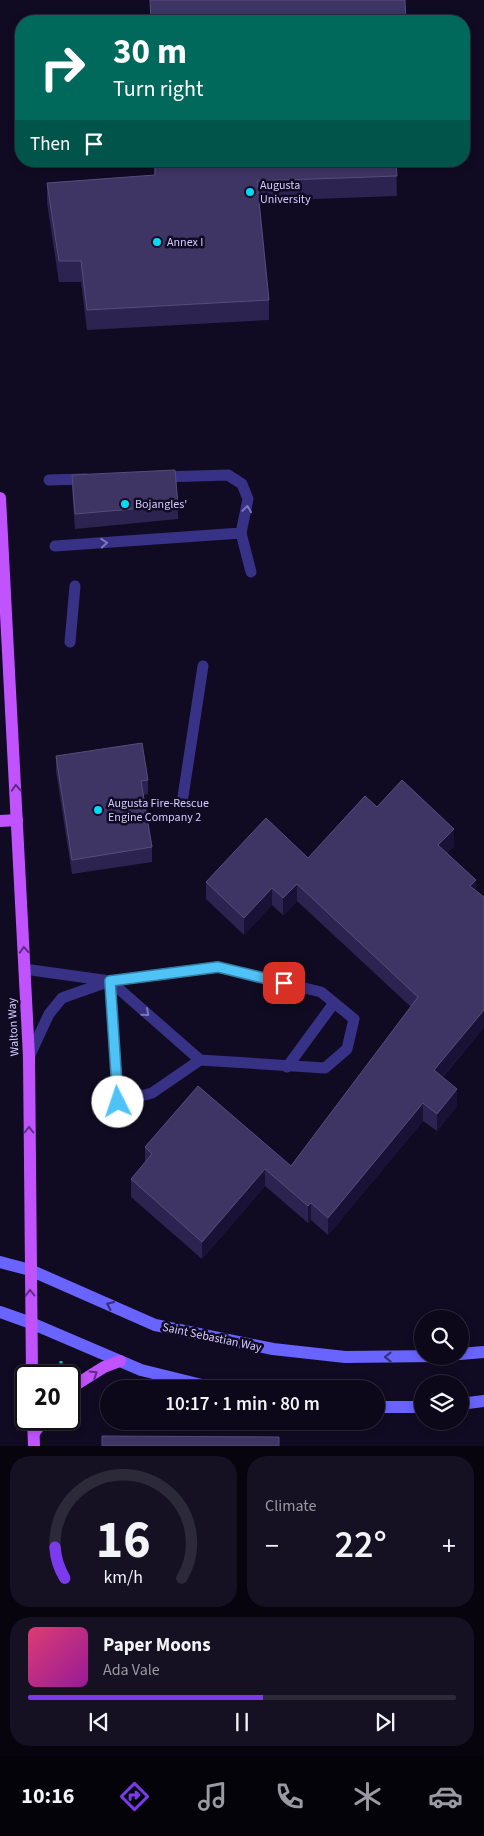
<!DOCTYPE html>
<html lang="en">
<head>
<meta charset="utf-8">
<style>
  :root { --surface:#0c081a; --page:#151123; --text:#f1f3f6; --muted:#9a9aa2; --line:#2c2939; --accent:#7c3aed }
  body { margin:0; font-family:"Source Sans 3",sans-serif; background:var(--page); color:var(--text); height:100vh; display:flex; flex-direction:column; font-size:19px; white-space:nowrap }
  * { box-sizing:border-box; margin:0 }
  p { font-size:16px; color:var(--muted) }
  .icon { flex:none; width:28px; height:28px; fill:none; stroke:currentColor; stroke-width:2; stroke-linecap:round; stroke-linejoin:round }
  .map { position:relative; height:1446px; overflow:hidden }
  .drawer { display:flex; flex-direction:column; gap:10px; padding:10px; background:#07040e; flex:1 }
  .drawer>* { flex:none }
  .top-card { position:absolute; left:15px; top:15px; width:455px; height:152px; border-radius:20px; box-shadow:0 2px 8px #0003,0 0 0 1px var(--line); background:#00695c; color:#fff; overflow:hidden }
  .tools { position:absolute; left:414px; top:1310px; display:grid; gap:10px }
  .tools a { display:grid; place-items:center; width:55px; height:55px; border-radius:50%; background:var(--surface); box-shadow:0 2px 8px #0003,0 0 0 1px var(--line); font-size:25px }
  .speed { position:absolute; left:15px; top:1365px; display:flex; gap:10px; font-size:25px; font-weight:700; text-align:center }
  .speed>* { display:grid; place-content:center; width:65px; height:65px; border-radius:50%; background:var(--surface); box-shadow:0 2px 8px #0003,0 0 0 1px var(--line); line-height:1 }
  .speed .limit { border:2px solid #111; border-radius:8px; background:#fff; color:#111 }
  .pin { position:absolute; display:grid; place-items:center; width:42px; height:42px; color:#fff; margin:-21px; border-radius:10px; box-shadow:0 2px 8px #0006 }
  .me { position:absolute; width:55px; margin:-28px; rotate:356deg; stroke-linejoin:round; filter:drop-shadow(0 0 4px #0008) }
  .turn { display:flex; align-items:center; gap:18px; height:105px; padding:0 15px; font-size:22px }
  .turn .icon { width:65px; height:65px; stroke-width:2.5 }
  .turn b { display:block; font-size:35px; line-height:42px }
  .then { display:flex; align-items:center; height:48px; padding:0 15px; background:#0003; gap:10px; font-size:19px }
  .big { font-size:38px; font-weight:600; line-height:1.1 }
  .drawer .card { flex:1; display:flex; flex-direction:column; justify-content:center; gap:8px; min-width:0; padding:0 18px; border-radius:20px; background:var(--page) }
  .drawer .dial { align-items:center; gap:0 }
  .dial svg { height:130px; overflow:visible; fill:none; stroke:var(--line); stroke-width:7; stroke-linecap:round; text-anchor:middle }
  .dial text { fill:var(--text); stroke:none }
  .song { display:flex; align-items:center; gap:15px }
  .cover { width:60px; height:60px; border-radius:8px; background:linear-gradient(135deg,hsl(340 70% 55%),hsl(300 70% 35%)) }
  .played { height:5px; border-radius:2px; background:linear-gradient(90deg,var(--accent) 55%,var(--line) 55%) }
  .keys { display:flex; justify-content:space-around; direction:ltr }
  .heat { display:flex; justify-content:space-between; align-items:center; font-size:28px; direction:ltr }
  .drawer .tiles { flex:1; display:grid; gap:10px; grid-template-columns:1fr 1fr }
  .card:last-child { grid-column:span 2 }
  .trip { position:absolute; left:100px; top:1380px; width:285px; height:50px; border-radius:25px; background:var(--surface); box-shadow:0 2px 8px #0003,0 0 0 1px var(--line); font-weight:600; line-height:50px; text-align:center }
  .menu { display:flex; height:80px; justify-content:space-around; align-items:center; background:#05030a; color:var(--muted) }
  .menu .icon { width:35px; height:35px }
  .menu .on { color:var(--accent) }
  .menu b { font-size:22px; color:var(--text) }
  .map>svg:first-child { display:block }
</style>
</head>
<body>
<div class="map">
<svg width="484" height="1446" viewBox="0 0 484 1446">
  <rect width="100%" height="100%" fill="#100b22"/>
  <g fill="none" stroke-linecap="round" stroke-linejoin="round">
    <!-- path -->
    <path stroke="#24bbb4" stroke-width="3" stroke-dasharray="2.5 4" stroke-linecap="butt" d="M 61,1361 L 61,1373"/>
    <!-- lane -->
    <g stroke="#373285" stroke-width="11">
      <path d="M 49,480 L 86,479"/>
      <path d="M 241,533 L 251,572"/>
      <path d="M 55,546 L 241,533 L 248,499 L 242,484 L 228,475 L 162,477"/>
      <path d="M 70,642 L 75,586"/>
      <path d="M 182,803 L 203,666"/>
      <path d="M 24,969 L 110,981 L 218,967 L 321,992 L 354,1019 L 347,1049 L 325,1068 L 200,1060 L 110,981"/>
      <path d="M 110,981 L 118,1102 L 152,1093 L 200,1060"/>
      <path d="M 29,1057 L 49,1014 L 62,998 L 107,982"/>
      <path d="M 287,1067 L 334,1003"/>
    </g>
    <!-- secondary -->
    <g stroke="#6963ff" stroke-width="12">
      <path d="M 0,1262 L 30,1270 L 155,1325 L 273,1349 L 345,1357 L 437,1356"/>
      <path d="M 0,1312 L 31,1323 L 141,1370 L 218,1389"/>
      <path d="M 460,1354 L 484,1352"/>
      <path d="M 460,1404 L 484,1401"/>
      <path d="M 376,1407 L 422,1407"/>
    </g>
    <!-- primary -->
    <g stroke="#c153ff" stroke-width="12">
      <path d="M 0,498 L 29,1057 L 32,1376"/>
      <path d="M 0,821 L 17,820"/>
      <path d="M 69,1389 L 104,1367 L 120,1361"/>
      <path d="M 33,1419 L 34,1446"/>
      <path d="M 34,1433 L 44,1419"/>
    </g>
  </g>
  <!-- wall -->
  <g fill="#2d2351">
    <path d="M 154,161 L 396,161 L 397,196 L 259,201 L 269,300 L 269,320 L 87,330 L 81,282 L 59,282 L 47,203 L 47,183 L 154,175 Z"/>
    <path d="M 72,475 L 178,505 L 178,519 L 75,529 L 72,490 Z"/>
    <path d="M 56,756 L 148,780 L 148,794 L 143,795 L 152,847 L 152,862 L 72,874 L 56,771 Z"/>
    <path d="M 377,807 L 454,846 L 447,853 L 476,891 L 484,897 L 484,1027 L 443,1077 L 457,1106 L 437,1131 L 423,1121 L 328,1235 L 311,1220 L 308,1223 L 265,1186 L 202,1259 L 131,1197 L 131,1179 L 145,1163 L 145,1147 L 291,1166 L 411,1007 L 297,901 L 283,915 L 272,905 L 244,935 L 206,899 L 206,882 L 308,858 Z"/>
  </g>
  <!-- shaded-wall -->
  <g fill="#1a1236">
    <path d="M 454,829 L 454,846 L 438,862 L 438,845 Z"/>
    <path d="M 476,880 L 476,897 L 470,886 Z"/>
    <path d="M 297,884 L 297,901 L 283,915 L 283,898 Z"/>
    <path d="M 272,888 L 272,905 L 244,935 L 244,918 Z"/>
    <path d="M 484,1010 L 484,1027 L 434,1087 L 434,1070 Z"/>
    <path d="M 457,1089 L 457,1106 L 437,1131 L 437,1114 Z"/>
    <path d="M 423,1103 L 423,1121 L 328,1235 L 328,1218 Z"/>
    <path d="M 265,1169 L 265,1186 L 202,1259 L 202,1242 Z"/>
    <path d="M 311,1203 L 311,1220 L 308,1223 L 308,1206 Z"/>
  </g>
  <!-- building -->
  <g fill="#3e3564" stroke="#564d7c">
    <path d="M 150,0 L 405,0 L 406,21 L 151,21 Z"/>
    <path d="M 155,161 L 396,161 L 397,176 L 257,181 L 269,300 L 87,310 L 81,261 L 59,261 L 47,183 L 155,175 Z"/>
    <path d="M 175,470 L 178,505 L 75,514 L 72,475 Z"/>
    <path d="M 142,743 L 148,780 L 141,781 L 152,847 L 72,860 L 56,756 Z"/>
    <path d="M 402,780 L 454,829 L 438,845 L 476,880 L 470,886 L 484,897 L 484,1010 L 434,1070 L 457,1089 L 437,1114 L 423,1103 L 328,1218 L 311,1203 L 308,1206 L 265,1169 L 202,1242 L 131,1179 L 152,1154 L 145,1147 L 198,1086 L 291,1166 L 418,997 L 297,884 L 283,898 L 272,888 L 244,918 L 206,882 L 266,818 L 308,858 L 365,796 L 377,807 Z"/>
    <path d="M 102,1436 L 279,1437 L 279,1446 L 102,1446 Z"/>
  </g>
  <!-- one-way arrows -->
  <defs><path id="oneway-chevron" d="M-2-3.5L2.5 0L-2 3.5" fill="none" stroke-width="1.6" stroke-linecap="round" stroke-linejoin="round" transform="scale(1.25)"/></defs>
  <g stroke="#7d77bc">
    <use href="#oneway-chevron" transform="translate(247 509) rotate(-82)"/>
    <use href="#oneway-chevron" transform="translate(104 543) rotate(-4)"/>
    <use href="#oneway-chevron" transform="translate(146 1013) rotate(41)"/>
  </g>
  <g stroke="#602b85">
    <use href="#oneway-chevron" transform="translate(16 788) rotate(-93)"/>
    <use href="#oneway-chevron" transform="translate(24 950) rotate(-93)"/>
    <use href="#oneway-chevron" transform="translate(29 1130) rotate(-90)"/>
    <use href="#oneway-chevron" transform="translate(30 1293) rotate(-91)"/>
    <use href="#oneway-chevron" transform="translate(94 1374) rotate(-32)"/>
  </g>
  <g stroke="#342e7a">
    <use href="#oneway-chevron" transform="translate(110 1305) rotate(-156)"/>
    <use href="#oneway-chevron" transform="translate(388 1357) rotate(180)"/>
  </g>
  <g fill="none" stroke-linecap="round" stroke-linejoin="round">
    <defs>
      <path id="route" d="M 118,1102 L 110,981 L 218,967 L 284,983"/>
    </defs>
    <!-- route casing -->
    <use href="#route" stroke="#337fa1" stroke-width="12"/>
    <!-- route -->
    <use href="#route" stroke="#4fc3f7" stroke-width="9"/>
  </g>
  <!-- markers -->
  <g fill="#00dbf7" stroke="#100b22" stroke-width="2">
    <circle cx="250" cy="192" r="5"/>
    <circle cx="157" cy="242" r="5"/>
    <circle cx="125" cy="504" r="5"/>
    <circle cx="98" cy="810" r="5"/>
  </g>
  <g text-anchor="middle" stroke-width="5" stroke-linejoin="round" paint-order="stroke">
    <!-- poi labels -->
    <g font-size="12" fill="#d3ccff" stroke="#100b22" text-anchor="start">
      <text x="260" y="189">Augusta<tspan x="260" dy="14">University</tspan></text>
      <text x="167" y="246">Annex I</text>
      <text x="135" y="508">Bojangles'</text>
      <text x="108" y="807">Augusta Fire-Rescue<tspan x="108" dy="14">Engine Company 2</tspan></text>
    </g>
    <!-- street labels -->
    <g font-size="12" fill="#d3ccff" stroke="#100b22">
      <text transform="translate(13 1027) rotate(-93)" y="4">Walton Way</text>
      <text transform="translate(212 1337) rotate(12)" y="4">Saint Sebastian Way</text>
    </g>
  </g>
</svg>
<div class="tools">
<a><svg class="icon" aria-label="search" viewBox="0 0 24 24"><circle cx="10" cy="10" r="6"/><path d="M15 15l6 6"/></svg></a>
<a><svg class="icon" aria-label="layers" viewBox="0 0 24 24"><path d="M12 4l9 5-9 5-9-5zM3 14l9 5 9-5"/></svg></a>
</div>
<div class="speed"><div class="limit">20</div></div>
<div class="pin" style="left:284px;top:983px;background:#d93025"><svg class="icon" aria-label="arrive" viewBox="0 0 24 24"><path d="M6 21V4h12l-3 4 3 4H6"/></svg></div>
<svg class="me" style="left:118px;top:1102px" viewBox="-20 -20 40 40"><circle r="19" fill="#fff"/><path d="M0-13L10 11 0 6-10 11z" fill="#4fc3f7"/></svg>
<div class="trip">10:17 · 1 min · 80 m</div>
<div class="top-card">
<div class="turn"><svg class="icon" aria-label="right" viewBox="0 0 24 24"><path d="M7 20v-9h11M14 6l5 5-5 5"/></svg><div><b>30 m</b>Turn right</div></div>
<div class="then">Then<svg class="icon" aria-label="arrive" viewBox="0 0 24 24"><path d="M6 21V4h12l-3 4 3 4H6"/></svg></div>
</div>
</div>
<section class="drawer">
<div class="tiles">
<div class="card dial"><svg viewBox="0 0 100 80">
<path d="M14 69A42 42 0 1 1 86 69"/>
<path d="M14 69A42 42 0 0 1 8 50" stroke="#7c3aed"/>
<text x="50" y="56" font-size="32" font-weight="700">16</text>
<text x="50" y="72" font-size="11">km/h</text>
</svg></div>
<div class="card"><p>Climate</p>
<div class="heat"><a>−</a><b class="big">22°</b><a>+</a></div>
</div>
<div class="card">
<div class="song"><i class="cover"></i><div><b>Paper Moons</b><p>Ada Vale</p></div></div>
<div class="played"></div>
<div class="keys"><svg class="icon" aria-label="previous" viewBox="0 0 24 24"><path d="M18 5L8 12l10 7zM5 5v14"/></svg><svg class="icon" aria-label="pause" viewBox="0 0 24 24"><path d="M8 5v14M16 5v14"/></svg><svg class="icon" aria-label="next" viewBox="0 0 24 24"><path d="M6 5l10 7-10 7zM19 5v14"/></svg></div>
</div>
</div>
</section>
<nav class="menu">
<b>10:16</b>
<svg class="icon on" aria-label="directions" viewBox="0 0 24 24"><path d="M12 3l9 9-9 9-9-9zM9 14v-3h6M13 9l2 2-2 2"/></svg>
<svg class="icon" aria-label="music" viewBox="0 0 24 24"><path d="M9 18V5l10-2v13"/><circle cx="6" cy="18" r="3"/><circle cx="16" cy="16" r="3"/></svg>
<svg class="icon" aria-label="phone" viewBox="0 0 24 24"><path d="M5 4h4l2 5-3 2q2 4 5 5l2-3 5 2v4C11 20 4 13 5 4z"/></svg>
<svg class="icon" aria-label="climate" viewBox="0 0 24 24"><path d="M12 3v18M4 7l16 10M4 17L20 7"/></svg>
<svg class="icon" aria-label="car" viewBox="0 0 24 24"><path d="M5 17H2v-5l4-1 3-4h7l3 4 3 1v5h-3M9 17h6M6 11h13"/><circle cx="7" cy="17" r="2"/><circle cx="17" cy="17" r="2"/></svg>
</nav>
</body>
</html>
